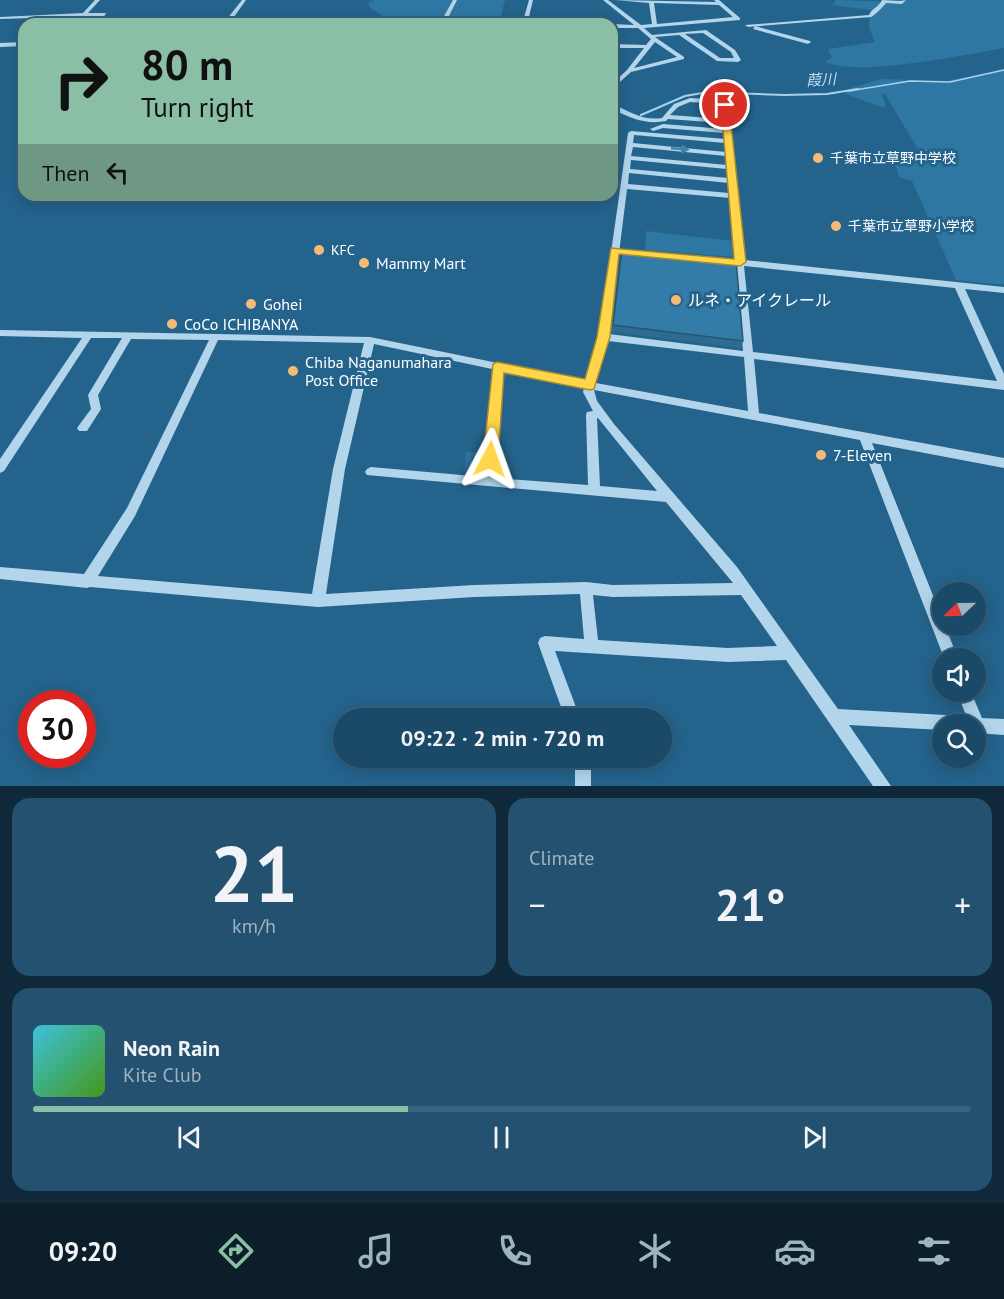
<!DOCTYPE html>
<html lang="en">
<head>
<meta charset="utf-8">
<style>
  :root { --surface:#1b4a69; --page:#24516f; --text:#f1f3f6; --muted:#a0b3c0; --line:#39627d; --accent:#8abfa5 }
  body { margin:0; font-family:"PT Sans","Noto Sans JP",sans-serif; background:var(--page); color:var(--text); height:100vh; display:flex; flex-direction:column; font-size:22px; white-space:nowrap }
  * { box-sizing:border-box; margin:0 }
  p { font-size:20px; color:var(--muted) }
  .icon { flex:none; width:33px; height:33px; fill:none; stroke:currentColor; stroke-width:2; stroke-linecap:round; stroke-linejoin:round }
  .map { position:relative; height:786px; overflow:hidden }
  .side { display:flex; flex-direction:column; gap:12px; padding:12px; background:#0f293a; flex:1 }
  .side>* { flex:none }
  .banner { position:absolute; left:18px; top:18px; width:600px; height:183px; border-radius:18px; box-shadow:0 3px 15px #0003,0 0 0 2px var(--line); background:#8abfa5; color:#111; overflow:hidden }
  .needle { width:39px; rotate:248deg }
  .buttons { position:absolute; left:932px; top:582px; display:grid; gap:12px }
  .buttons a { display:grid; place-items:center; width:54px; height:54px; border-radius:50%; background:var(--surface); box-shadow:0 3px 15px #0003,0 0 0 2px var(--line); font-size:30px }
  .speed { position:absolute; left:18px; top:690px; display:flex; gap:12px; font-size:30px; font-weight:700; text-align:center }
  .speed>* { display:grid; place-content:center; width:78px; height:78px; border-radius:50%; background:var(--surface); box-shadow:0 3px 15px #0003,0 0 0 2px var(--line); line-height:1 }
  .speed .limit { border:9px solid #d22; background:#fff; color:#111 }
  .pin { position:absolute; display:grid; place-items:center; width:51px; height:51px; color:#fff; margin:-26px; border:3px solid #fff; border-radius:50%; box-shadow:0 2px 6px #0007 }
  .me { position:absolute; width:66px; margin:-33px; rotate:4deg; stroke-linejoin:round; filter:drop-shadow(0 0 4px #0008) }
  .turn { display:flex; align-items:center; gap:21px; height:126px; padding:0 24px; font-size:27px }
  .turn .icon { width:78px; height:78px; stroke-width:2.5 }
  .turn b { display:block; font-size:42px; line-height:51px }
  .then { display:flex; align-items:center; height:57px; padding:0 24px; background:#0003; gap:12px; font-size:22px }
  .big { font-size:45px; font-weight:700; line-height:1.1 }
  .side .widget { flex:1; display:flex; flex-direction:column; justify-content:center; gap:9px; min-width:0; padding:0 21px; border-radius:18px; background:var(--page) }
  .side .dial { align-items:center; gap:0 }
  .dial b { font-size:78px; line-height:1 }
  .song { display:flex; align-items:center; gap:18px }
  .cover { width:72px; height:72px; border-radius:9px; background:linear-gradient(135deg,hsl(190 70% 55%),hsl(100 70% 35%)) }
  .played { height:6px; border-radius:3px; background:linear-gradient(90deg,var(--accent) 40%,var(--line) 40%) }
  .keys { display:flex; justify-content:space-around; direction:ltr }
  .heat { display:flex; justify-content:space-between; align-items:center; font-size:33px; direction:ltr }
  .side .tiles { flex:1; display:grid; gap:12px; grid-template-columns:1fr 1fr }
  .widget:last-child { grid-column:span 2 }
  .trip { position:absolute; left:333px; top:708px; width:339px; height:60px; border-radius:30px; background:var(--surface); box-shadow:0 3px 15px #0003,0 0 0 2px var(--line); font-weight:700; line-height:60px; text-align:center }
  .tab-bar { display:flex; height:96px; justify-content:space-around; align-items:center; background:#0b1e2a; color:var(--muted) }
  .tab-bar .icon { width:42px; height:42px }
  .tab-bar .on { color:var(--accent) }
  .tab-bar b { font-size:27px; color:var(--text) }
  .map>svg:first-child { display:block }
</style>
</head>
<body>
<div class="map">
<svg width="1004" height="786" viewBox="0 0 1004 786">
  <rect width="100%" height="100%" fill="#24638c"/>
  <!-- green -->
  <g fill="#2e77a3">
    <path d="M 374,0 L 453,0 L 444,17 L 400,17 C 388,23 380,13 370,8 L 368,3 Z"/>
    <path d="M 457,0 L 505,0 L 501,16 L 486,16 L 484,21 L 448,19 Z"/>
    <path d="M 836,0 L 897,2 L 900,0 L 1004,0 L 1004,48 C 965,55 857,77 825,62 L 832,58 L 828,49 L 875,42 L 869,28 L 870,10 L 832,5 Z"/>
    <path d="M 1004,69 L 1004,285 L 956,280 L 912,181 L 899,177 L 892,151 L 919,151 L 885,94 L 882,94 L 886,106 L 881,107 L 846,94 L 845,90 L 881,79 L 947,81 Z"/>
    <path d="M 646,231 L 733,241 L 735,257 L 645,250 Z"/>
    <path d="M 466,452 L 487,452 L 485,477 L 464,476 Z"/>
  </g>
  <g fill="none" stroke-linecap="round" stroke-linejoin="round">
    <!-- stream-far1 -->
    <path stroke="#a6d2eb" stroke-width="1.5" d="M 849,91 L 910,81 L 950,82 L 1004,70"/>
    <!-- stream -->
    <path stroke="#a6d2eb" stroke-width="2" d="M 641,115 L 685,96 L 708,92 L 784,95 L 827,94 L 858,89"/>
    <!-- minor -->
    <g fill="#b2d5eb" fill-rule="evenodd">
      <path d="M 95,0 L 100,0 L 88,13 L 106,13 L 100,24 L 94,24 L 100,16 L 0,19 L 0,17 L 83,13 Z"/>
      <path d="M 242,0 L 246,0 L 229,24 L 223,24 Z"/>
      <path d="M 453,0 L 457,0 L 448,18 L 523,21 L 529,0 L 533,0 L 528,21 L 558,24 L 445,21 L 402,18 L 404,17 L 443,18 Z"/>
      <path d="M 603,0 L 608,0 L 641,25 L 652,24 L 649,3 L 615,0 L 716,2 L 714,0 L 719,0 L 740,18 L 740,20 L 644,28 L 652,35 L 706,30 L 735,50 L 741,60 L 738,62 L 717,61 L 679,35 L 655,37 L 684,57 L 684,59 L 631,72 L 612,89 L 612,84 L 627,70 L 644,48 L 612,48 L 612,44 L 646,45 L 651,39 L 638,28 L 612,28 L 612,24 L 634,25 ZM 654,3 L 719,5 L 733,17 L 657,24 ZM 703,33 L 731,52 L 734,58 L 720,58 L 685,34 ZM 655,42 L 677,57 L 634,68 Z"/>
      <path d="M 882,0 L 901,1 L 906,0 L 902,4 L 886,3 C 884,6 874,16 871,17 L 748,27 L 745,25 L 869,15 C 872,8 879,7 882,0 Z"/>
      <path d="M 755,26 L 810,41 L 811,42 L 808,44 L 753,29 Z"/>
      <path d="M 24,42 L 24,46 L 0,47 L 0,43 Z"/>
      <path d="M 690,98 L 707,99 L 728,105 L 744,260 L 1004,287 L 1004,293 L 965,289 L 1004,374 L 1004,390 L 754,359 L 759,413 L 1004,458 L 1004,468 L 872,443 L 942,618 L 942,626 L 945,626 L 958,658 L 944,658 L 860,440 L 594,390 L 597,401 L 614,424 L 737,567 L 838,709 L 963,716 L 967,718 L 957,692 L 971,692 L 982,718 L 1004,719 L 1004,735 L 975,733 L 975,724 L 942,724 L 942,730 L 849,725 L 891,786 L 873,786 L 786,660 L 728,662 L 555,651 L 580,718 L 565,718 L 538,643 L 540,638 L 545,636 L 584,639 L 580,594 L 474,597 L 318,607 L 90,587 L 87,588 L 0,579 L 0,567 L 84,574 L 127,508 L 209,340 L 131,339 L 98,395 L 101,409 L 87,431 L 79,431 L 77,428 L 91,409 L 88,395 L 122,338 L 91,338 L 4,471 L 0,473 L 0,459 L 82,338 L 0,336 L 0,330 L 370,337 L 586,381 L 599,337 L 628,133 L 631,131 L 725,139 L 724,133 L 663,128 L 653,131 L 650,129 L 663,124 L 724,129 L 723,123 L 668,119 L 666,121 C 646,125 630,118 612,109 L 612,104 C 629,111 642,121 662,118 L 674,104 ZM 690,102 L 707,103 L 722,106 L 723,119 L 670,115 L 678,107 ZM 634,135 L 725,143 L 726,152 L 633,143 ZM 633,147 L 726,156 L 727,165 L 631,156 ZM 631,160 L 727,169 L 728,178 L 630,169 ZM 629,173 L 729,183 L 729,193 L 628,184 ZM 627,189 L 730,198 L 735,260 L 730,262 L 736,265 L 743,351 L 609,334 ZM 744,266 L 955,288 L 997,381 L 753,352 ZM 218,340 L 364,343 L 333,469 L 312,594 L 98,576 L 135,516 ZM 608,341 L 744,357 L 748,411 L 596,383 ZM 374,344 L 492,369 L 484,477 L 371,467 L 367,469 L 365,472 L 367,475 L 666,502 L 733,583 L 613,585 L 586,582 L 474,585 L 326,594 L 345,469 ZM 502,371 L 584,388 L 583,392 L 593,411 L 587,412 L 586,415 L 588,485 L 495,478 ZM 597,418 L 598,418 L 657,491 L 600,486 ZM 593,595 L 613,597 L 741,595 L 777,646 L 728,648 L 598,640 Z"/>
      <rect x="575" y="758" width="16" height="28"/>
    </g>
  </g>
  <!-- wall -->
  <path fill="#2d6b90" d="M 622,249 L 743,341 L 741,348 L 612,332 Z"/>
  <!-- building -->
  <path fill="#347ca8" stroke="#245776" stroke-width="1.5" d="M 622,249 L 736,260 L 743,341 L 613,325 Z"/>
  <!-- one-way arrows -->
  <defs><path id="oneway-solid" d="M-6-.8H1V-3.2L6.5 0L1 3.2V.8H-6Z" transform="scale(1.5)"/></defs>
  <use fill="#4880a4" href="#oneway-solid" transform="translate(680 149) rotate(5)"/>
  <!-- route -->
  <path fill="#ffd54a" stroke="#a68a30" stroke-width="1.5" d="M 725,102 L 729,105 L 746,262 L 740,266 L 619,254 L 610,337 L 594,389 L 590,390 L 504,373 L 498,459 L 496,463 L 485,463 L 483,459 L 493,364 L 497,362 L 585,379 L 597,337 L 611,248 L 734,259 L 721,105 Z"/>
  <!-- markers -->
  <g fill="#f5bb76" stroke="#24638c" stroke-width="2">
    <circle cx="818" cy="158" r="6"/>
    <circle cx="836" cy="226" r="6"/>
    <circle cx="319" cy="250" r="6"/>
    <circle cx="364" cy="263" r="6"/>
    <circle cx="676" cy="300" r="6"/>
    <circle cx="251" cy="304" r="6"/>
    <circle cx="172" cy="324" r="6"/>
    <circle cx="293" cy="371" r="6"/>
    <circle cx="821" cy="455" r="6"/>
  </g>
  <g text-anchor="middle" stroke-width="6" stroke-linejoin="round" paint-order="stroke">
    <!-- far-poi labels -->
    <g font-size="14" fill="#fff" stroke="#24638c" text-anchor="start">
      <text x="830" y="163">千葉市立草野中学校</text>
      <text x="848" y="231">千葉市立草野小学校</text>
      <text x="331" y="255">KFC</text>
    </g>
    <!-- far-water labels -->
    <g font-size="15" font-style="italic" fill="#bedef2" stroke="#24638c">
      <text transform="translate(821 80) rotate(-3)" y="5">葭川</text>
    </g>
    <!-- poi labels -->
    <g font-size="16" fill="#fff" stroke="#24638c" text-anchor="start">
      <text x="376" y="269">Mammy Mart</text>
      <text x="688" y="306">ルネ・アイクレール</text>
      <text x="263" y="310">Gohei</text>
      <text x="184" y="330">CoCo ICHIBANYA</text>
      <text x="305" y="368">Chiba Naganumahara<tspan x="305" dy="18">Post Office</tspan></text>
      <text x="833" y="461">7-Eleven</text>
    </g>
  </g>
</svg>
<div class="buttons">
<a><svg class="needle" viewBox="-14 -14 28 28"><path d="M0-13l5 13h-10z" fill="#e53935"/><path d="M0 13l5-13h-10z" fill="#a0b3c0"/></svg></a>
<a><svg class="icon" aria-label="sound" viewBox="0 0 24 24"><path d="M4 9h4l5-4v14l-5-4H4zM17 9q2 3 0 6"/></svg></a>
<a><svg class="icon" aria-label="search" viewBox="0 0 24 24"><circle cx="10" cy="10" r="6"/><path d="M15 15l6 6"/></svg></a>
</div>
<div class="speed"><div class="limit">30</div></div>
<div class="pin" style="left:725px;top:105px;background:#d93025"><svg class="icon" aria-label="arrive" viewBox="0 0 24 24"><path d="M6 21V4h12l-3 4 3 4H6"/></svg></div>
<svg class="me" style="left:490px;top:459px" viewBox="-20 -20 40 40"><path d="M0-17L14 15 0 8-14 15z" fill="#ffd54a" stroke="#fff" stroke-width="4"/></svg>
<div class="trip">09:22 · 2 min · 720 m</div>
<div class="banner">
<div class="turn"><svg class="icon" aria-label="right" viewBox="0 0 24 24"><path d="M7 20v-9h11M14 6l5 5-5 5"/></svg><div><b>80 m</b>Turn right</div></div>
<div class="then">Then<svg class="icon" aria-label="left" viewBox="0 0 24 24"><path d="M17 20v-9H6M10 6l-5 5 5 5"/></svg></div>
</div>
</div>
<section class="side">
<div class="tiles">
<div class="widget dial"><b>21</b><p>km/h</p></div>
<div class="widget"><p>Climate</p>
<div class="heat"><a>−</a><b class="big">21°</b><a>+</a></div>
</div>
<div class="widget">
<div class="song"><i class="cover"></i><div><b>Neon Rain</b><p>Kite Club</p></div></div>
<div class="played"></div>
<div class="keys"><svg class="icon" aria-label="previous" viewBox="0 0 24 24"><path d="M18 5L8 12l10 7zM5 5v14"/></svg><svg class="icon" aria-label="pause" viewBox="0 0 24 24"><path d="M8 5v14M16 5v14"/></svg><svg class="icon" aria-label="next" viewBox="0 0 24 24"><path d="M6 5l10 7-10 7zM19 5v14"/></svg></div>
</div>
</div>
</section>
<nav class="tab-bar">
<b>09:20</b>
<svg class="icon on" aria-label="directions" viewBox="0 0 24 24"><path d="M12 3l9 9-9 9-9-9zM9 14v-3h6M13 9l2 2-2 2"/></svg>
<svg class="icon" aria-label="music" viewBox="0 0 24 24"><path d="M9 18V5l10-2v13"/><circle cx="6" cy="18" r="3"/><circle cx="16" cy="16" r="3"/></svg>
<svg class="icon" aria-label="phone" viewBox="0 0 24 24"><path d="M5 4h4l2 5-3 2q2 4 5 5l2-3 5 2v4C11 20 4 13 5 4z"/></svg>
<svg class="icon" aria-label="climate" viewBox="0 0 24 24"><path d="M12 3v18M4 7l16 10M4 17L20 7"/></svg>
<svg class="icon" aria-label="car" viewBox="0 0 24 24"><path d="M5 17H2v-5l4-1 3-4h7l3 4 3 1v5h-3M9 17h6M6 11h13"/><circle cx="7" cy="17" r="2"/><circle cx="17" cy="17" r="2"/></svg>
<svg class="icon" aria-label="filters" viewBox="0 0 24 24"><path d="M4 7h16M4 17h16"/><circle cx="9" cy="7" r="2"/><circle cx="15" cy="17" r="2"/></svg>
</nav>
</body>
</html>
